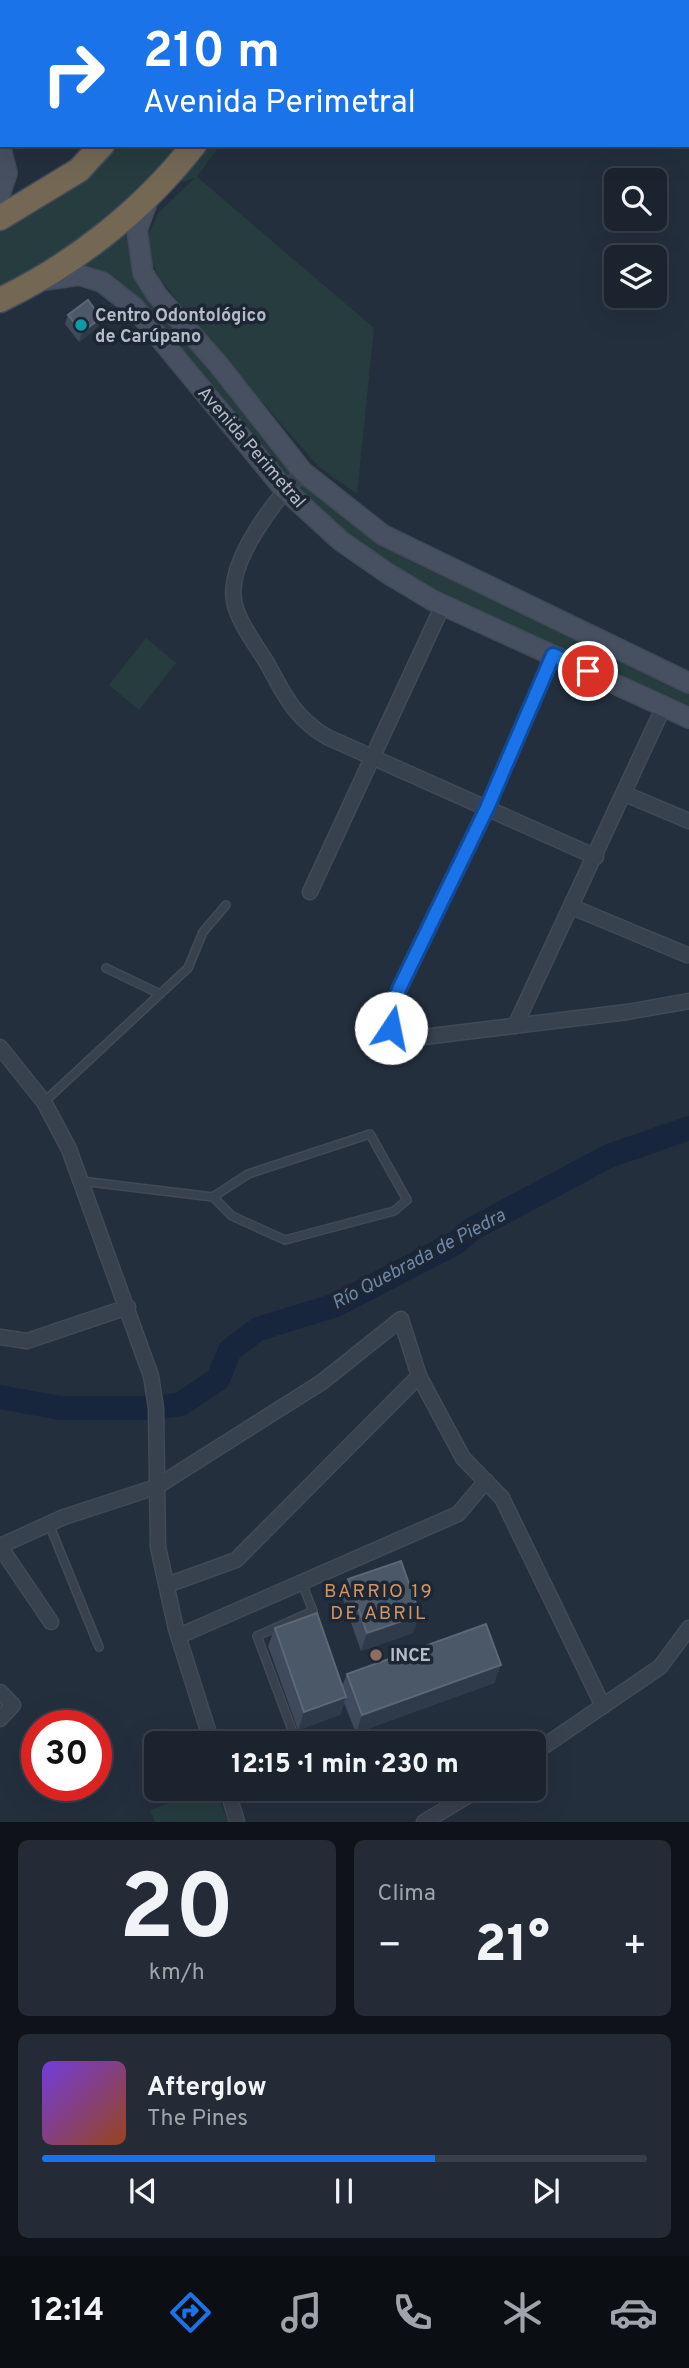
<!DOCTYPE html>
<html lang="es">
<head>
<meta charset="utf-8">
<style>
  :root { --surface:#1b232e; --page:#242b36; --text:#f1f3f6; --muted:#a0a4aa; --line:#39404a; --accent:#1a73e8 }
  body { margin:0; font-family:Overpass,sans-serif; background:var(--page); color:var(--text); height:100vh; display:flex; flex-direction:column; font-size:26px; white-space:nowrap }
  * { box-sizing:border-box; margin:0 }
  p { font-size:23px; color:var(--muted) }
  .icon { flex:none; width:38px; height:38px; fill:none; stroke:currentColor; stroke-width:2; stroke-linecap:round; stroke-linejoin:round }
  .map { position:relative; height:1822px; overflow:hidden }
  .details { display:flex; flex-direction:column; gap:18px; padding:18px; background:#0f1319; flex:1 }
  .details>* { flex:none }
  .top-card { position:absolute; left:0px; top:0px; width:690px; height:147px; box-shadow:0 7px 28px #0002,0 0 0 2px var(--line); background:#1a73e8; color:#fff; overflow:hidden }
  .controls { position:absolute; left:604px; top:168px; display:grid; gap:14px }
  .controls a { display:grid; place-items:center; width:63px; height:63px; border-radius:10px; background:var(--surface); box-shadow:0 7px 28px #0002,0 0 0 2px var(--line); font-size:35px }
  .speed { position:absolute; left:21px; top:1710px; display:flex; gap:14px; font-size:35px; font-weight:700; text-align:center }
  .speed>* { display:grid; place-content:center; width:91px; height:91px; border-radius:50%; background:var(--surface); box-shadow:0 7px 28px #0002,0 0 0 2px var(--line); line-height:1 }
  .speed .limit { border:10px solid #d22; background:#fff; color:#111 }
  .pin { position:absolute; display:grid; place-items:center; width:60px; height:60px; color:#fff; margin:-30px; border:4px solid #fff; border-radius:50%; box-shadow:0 2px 7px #0007 }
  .me { position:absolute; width:77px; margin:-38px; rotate:11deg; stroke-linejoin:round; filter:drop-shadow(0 0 5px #0008) }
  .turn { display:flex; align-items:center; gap:24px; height:147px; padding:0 28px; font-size:32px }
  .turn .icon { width:91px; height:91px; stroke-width:2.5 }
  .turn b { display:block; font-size:49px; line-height:60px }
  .big { font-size:52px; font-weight:800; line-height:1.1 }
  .details .tile { flex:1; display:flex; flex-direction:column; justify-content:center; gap:10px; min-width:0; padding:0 24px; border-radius:10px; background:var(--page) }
  .details .dial { align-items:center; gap:0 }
  .dial b { font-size:91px; line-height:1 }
  .song { display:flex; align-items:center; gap:21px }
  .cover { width:84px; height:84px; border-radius:10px; background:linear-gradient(135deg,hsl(260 70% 55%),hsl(20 70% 35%)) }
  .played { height:7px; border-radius:4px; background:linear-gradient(90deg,var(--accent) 65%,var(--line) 65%) }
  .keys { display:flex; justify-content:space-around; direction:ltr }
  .heat { display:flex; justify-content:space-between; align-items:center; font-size:38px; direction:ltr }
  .details .tiles { flex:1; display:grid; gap:18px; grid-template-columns:1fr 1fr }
  .tile:last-child { grid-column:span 2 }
  .trip { position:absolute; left:144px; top:1731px; width:402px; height:70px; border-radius:10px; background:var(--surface); box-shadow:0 7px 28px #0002,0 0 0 2px var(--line); font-weight:800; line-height:70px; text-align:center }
  .tab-bar { display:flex; height:112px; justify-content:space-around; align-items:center; background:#0b0e12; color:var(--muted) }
  .tab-bar .icon { width:49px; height:49px }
  .tab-bar .on { color:var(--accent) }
  .tab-bar b { font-size:32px; color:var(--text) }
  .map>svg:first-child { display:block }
</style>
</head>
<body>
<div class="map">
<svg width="689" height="1822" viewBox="0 0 689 1822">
  <rect width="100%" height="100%" fill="#242f3e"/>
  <!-- green -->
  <g fill="#263c3f">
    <path d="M 119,145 L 179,145 C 129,205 69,255 0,290 L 0,227 L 103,161 Z"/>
    <path d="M 209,145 L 220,145 L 197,177 L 374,328 L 357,494 L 318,466 L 204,335 L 159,277 L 148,253 L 149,233 L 159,212 L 195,178 L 176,184 Z"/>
    <path d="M 135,219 L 135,267 L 303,472 L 383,535 L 689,683 L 689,718 L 432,600 L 341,541 L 134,307 L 68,267 Z"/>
    <path d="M 146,638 L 176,663 L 139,710 L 109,685 Z"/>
    <path d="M 207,1789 L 215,1789 L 228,1822 L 155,1822 L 150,1810 Z"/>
  </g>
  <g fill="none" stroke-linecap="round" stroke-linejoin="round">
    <!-- river -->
    <path stroke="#17263c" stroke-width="24" d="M 0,1397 L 60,1408 L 156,1408 L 181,1404 L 218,1379 L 230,1350 L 258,1329 L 336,1305 L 457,1242 L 472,1229 L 609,1156 L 689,1128"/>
    <defs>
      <g id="lane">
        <path d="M 106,968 L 160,994"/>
        <path d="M 44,1102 L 188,968 L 203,932 L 226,905"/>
        <path d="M 370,1134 L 407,1200 L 394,1211 L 285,1240 L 232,1216 L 213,1197 L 248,1174 Z"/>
        <path d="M 81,1181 L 213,1197"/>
        <path d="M 49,1524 L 99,1647"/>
        <path d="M 297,1743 L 257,1636 L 313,1611 L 302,1583"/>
        <path d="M 321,1743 L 339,1736"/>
      </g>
      <g id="street">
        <path d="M 303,472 C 276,498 227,561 234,601 C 238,622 256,645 267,663 C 285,696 294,717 327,737 L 596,857"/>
        <path d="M 553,655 L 487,808 L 400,987 L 393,1005 L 391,1028 L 396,1036 L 407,1039 L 627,1012 L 689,1001"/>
        <path d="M 625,794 L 689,821"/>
        <path d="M 310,892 L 443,605"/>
        <path d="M 572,907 L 687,955"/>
        <path d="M 515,1026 L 664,706"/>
        <path d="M 0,1047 L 44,1102 L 69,1149 L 151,1376 L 156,1408 L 158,1547 L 176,1629 L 212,1743"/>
        <path d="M 0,1337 L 27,1341 L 128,1307"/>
        <path d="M 0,1546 L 64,1517 L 156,1487 L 322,1382 L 401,1319 L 419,1376 L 463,1458 L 502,1498 L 603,1706"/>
        <path d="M 1,1548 L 51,1622"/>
        <path d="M 167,1585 L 236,1560 L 419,1376"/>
        <path d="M 179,1636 L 458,1514 L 486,1481"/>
        <path d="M 0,1692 L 13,1705 L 0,1719"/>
        <path d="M 534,1753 L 660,1667 L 689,1628"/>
        <path d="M 227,1788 L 237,1822"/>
        <path d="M 424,1822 L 481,1788"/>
      </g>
      <g id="secondary">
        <path d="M 0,110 L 2,112"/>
        <path d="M 0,145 L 7,173 L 0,194"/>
        <path d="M 149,197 L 137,230 L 143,273 L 157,295 L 218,364 L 303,472 L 383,535 L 689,683"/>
        <path d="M 45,280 L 79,275 L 102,282 L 134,307 L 284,489 L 341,541 L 387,573 L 432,600 L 689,718"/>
      </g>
      <g id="highway">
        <path d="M 246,0 L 249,2"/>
        <path d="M 222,2 L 226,0"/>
        <path d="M 297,2 L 297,0"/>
        <path d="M 0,218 L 79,170 L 102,145"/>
        <path d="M 0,300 C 75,264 143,210 194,145"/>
      </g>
    </defs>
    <!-- lane casing -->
    <use href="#lane" stroke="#414a57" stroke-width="10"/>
    <!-- street casing -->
    <use href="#street" stroke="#414a57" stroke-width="17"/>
    <!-- secondary casing -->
    <use href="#secondary" stroke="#414a57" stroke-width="22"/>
    <!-- highway casing -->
    <use href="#highway" stroke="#434c59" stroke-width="27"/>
    <!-- lane -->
    <use href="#lane" stroke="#38414e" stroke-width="7"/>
    <!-- street -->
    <use href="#street" stroke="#38414e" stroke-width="14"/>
    <!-- secondary -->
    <use href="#secondary" stroke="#465061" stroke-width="19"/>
    <!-- highway -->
    <use href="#highway" stroke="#746855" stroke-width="24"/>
  </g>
  <!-- wall -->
  <g fill="#3f4b5c">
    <path d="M 105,0 L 122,0 L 121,2 L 104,2 Z"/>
    <path d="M 0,6 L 2,8 L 2,91 L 0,89 Z"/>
    <path d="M 68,315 L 98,327 L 79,342 L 65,324 Z"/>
    <path d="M 348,1579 L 413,1633 L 361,1651 L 342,1597 Z"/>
    <path d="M 275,1628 L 342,1686 L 347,1674 L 501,1665 L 494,1683 L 356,1733 L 344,1703 L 340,1715 L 298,1730 L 268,1646 Z"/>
  </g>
  <!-- shaded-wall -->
  <g fill="#2f3b4b">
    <path d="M 101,318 L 98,327 L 79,342 L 82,332 Z"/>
    <path d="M 420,1615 L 413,1633 L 361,1651 L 367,1633 Z"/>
    <path d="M 501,1665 L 494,1683 L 356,1733 L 362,1715 Z"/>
    <path d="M 346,1697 L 340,1715 L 298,1730 L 304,1712 Z"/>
  </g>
  <!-- building -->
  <g fill="#4b5868" stroke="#5c6777" stroke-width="2">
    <path d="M 0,6 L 2,8 L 2,66 L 0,64 Z"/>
    <path d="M 88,300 L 101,318 L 82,332 L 68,315 Z"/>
    <path d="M 401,1561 L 420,1615 L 367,1633 L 348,1579 Z"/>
    <path d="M 317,1613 L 346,1697 L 304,1712 L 275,1628 Z"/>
    <path d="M 486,1624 L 501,1665 L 362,1715 L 347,1674 Z"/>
  </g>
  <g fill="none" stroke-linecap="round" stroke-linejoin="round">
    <defs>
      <path id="route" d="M 391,1028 L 393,1005 L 400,987 L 487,808 L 553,655 L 588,671"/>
    </defs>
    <!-- route casing -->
    <use href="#route" stroke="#114b97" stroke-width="18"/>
    <!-- route -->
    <use href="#route" stroke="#1a73e8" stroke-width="12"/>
  </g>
  <!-- markers -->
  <circle fill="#0f9aa8" stroke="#1d2633" stroke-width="2.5" cx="81" cy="325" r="7"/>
  <circle fill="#8d6e63" stroke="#1d2633" stroke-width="2.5" cx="376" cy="1655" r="7"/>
  <g text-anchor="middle" stroke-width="7" stroke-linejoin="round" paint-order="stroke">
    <!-- poi labels -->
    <g font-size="18" font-weight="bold" fill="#b4bcc9" stroke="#1d2633" text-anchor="start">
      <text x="95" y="321">Centro Odontológico<tspan x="95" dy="21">de Carúpano</tspan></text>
      <text x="390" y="1661">INCE</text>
    </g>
    <!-- street labels -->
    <g font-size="18" fill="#b4bcc9" stroke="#1d2633">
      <text transform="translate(252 447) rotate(49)" y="6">Avenida Perimetral</text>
    </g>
    <!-- water labels -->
    <g font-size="19" font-style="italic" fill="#6d86a8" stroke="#1d2633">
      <text transform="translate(418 1258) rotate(-28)" y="7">Río Quebrada de Piedra</text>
    </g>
    <!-- neighbourhood labels -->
    <g font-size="19" letter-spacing="2" fill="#d59563" stroke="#1d2633">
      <text x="379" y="1597">BARRIO 19<tspan x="379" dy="22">DE ABRIL</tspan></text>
    </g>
  </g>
</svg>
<div class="controls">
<a><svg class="icon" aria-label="search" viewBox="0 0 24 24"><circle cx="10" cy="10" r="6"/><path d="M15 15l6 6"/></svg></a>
<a><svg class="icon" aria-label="layers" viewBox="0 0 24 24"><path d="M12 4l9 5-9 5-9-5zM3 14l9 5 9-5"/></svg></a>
</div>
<div class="speed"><div class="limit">30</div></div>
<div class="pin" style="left:588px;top:671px;background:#d93025"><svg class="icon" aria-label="arrive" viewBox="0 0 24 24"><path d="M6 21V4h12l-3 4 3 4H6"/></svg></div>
<svg class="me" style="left:391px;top:1028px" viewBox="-20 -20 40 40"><circle r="19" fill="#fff"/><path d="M0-13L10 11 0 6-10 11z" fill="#1a73e8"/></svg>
<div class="trip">12:15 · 1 min · 230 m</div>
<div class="top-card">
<div class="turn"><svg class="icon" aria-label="right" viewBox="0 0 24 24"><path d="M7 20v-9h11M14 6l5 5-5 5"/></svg><div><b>210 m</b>Avenida Perimetral</div></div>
</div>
</div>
<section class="details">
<div class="tiles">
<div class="tile dial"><b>20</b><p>km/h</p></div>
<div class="tile"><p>Clima</p>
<div class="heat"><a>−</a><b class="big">21°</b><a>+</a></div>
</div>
<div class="tile">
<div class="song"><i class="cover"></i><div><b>Afterglow</b><p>The Pines</p></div></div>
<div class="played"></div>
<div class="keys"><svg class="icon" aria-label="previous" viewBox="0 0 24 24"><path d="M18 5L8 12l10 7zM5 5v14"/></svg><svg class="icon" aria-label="pause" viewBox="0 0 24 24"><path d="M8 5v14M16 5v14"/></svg><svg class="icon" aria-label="next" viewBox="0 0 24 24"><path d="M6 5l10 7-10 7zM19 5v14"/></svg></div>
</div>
</div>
</section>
<nav class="tab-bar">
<b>12:14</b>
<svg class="icon on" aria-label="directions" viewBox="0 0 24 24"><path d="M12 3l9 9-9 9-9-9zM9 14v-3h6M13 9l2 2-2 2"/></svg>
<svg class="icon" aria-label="music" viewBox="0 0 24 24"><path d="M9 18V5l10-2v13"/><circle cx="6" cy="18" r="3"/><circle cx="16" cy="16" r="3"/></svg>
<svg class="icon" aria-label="phone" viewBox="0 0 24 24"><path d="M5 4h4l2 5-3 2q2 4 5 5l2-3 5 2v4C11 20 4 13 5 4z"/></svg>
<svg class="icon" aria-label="climate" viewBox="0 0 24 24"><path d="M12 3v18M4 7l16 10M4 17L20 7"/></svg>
<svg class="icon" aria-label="car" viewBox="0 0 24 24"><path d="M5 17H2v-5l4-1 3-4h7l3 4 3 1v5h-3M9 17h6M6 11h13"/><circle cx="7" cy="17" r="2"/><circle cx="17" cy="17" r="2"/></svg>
</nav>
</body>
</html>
